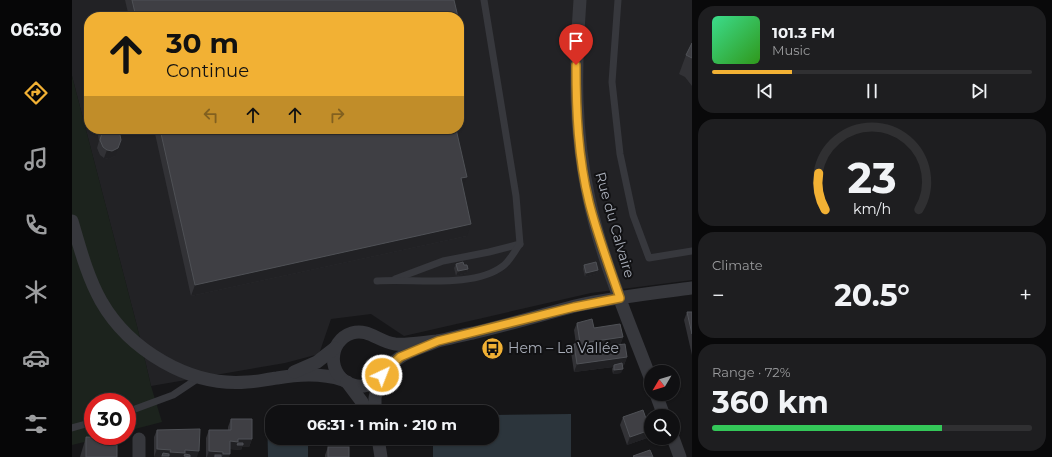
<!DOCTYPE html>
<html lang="en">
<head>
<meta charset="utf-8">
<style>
  :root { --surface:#101012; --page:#1e1e20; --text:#f1f3f6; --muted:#9c9d9f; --line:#303032; --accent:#f2b134 }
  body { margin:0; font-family:Montserrat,sans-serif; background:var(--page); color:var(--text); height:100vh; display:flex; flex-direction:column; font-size:15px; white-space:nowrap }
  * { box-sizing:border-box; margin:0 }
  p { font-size:13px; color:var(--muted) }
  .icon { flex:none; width:22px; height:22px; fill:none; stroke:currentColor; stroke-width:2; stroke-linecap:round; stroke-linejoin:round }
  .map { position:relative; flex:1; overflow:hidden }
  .details { display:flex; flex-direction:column; gap:6px; padding:6px; background:#09090a; width:360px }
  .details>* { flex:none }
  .banner { position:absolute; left:12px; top:12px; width:380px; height:122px; border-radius:16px; box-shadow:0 1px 3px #0004,0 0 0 1px var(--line); background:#f2b134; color:#111; overflow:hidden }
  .needle { width:26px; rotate:232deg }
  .tools { position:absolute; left:572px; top:365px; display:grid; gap:8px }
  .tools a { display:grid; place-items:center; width:36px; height:36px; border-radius:50%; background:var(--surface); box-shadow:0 1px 3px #0004,0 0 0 1px var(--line); font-size:20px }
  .speed { position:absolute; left:12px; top:393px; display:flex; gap:8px; font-size:20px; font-weight:700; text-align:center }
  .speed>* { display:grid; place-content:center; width:52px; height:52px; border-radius:50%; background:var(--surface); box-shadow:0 1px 3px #0004,0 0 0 1px var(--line); line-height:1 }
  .speed .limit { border:6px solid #d22; background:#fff; color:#111 }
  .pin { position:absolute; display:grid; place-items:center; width:34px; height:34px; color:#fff; margin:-41px -17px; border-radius:50% 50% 50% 0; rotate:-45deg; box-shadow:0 0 4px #0007 }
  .pin .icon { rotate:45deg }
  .me { position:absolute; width:44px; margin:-22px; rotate:43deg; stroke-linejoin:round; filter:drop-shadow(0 0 3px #0008) }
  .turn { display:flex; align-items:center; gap:14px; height:84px; padding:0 16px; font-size:18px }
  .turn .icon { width:52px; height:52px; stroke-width:2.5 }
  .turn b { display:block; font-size:28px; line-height:34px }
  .lanes { display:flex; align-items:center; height:38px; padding:0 16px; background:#0003; justify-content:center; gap:20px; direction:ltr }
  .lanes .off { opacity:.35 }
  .big { font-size:30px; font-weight:700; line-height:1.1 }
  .details .tile { flex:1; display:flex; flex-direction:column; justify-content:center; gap:6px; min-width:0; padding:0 14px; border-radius:16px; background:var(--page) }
  .details .dial { align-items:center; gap:0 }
  .dial svg { height:104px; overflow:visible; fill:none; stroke:var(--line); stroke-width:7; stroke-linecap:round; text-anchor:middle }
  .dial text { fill:var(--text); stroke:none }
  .song { display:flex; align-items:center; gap:12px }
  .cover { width:48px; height:48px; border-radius:6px; background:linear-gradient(135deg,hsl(150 70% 55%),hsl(110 70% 35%)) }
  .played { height:4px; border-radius:2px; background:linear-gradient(90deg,var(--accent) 25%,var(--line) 25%) }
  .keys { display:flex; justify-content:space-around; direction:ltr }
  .heat { display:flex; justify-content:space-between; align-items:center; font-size:22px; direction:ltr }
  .charge { height:6px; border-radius:3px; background:linear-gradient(90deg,#34c759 72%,var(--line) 0) }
  .trip { position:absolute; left:193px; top:405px; width:234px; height:40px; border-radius:16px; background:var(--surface); box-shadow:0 1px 3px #0004,0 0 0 1px var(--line); font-weight:700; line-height:40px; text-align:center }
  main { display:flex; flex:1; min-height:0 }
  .tab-bar { display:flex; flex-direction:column; width:72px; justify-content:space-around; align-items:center; background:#060607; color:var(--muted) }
  .tab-bar .icon { width:28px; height:28px }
  .tab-bar .active { color:var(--accent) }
  .tab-bar b { font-size:18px; color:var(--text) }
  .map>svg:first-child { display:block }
</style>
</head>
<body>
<main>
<nav class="tab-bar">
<b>06:30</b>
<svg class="icon active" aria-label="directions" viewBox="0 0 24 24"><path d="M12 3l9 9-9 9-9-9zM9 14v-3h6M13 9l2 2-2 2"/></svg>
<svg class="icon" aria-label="music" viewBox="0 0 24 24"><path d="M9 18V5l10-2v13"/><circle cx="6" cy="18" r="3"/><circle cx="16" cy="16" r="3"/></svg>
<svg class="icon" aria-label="phone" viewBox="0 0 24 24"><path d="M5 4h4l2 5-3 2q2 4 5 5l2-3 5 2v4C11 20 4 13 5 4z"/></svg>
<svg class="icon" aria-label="climate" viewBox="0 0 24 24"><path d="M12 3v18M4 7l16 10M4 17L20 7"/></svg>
<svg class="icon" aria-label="car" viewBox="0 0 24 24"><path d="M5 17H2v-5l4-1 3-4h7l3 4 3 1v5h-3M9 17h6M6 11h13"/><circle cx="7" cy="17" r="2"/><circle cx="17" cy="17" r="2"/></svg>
<svg class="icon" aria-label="filters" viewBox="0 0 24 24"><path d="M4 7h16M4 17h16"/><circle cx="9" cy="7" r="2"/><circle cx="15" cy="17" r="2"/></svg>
</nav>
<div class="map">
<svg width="620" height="457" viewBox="0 0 620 457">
  <rect width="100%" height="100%" fill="#161618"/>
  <!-- built -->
  <path fill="#222225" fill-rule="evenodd" d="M 0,0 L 620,0 L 620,280 L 519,293 L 332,336 L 299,314 L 259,319 L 247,354 L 213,363 L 79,386 L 65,326 L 0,76 ZM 17,17 L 387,17 L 387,129 L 17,129 Z"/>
  <!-- green -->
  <path fill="#1c231d" d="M 0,76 L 65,326 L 79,386 L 90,422 L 55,431 L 55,402 L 21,402 L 21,436 L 37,436 L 0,445 Z"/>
  <!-- water -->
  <g fill="#2c353c">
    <path d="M 237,405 L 237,412 L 200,412 L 200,438 L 236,438 L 236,457 L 196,457 L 195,413 Z"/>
    <path d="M 499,414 L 499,457 L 361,457 L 361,438 L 420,438 L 420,415 Z"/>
  </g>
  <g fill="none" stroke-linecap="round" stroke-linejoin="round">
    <!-- service -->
    <g stroke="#37383d" stroke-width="7">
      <path d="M 546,0 L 540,82 L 548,154 L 561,215 L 577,258 L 620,251"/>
      <path d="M 323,279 L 371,261 L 417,252 L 448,244"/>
      <path d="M 305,281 C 341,278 401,289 431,266 C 438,261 443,250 448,244 L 444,196 L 412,0"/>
      <path d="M 55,412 L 101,395 L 128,377"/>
      <path d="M 0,428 L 21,422"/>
    </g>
    <!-- minor -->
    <g stroke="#37383d" stroke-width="13">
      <path d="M 508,0 C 503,69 502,131 517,199 C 530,260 557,322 579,380"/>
      <path d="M 0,221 C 8,248 15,276 29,301 C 57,350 118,387 175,382 C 185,382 195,379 205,378 C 228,374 250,373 271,380"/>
      <path d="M 366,341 C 354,346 339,350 327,358 C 312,368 303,392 281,385 C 255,377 255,341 280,333 C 296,328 307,342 323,344 C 336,345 352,342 365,341 C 377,339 389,335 401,333 C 435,325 469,315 503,306 C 542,297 581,293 620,288"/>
      <path d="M 222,372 L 245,362 L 263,348"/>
      <path d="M 275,382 L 290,402 L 295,412"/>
      <path d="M 584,394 L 592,416"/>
      <path d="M 303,412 L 303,398 L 307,378"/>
      <path d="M 306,438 L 309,457"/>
      <path d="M 601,438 L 608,457"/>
      <path d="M 67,457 L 67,439"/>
    </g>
  </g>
  <!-- wall -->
  <g fill="#323236">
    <path d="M 53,0 L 382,0 L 386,17 L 57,17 Z"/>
    <path d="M 620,43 L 620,86 L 613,77 L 607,74 L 614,55 Z"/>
    <path d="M 25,129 L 45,129 L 44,131 L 43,156 L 37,159 L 32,158 L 28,155 L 25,148 L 27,141 Z"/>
    <path d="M 82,129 L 384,129 L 391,188 L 395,236 L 119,296 Z"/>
    <path d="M 384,264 L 392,265 L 396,269 L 395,273 L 384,276 L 382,268 Z"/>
    <path d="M 512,265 L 526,270 L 524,274 L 513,277 L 511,269 Z"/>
    <path d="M 615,312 L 620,312 L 620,355 L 612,320 Z"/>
    <path d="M 505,323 L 551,337 L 548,345 L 555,357 L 552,365 L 550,366 L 549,373 L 541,374 L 540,369 L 541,367 L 502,372 L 499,352 L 502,344 L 504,344 L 502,330 Z"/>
    <path d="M 551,417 L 575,438 L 555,445 L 548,425 Z"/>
    <path d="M 159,419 L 180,439 L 177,447 L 170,447 L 169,450 L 158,449 L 157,457 L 134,457 L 134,438 L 137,430 L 156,430 L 156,427 Z"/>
    <path d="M 85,430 L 125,457 L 82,457 L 82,437 Z"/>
    <path d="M 14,437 L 45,457 L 8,457 Z"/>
    <path d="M 256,447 L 277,457 L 253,457 L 253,455 Z"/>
  </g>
  <!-- shaded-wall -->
  <g fill="#212124">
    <path d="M 387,35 L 390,35 L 387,42 Z"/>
    <path d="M 34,129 L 45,129 L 43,133 L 31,136 Z"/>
    <path d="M 49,140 L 43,156 L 37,159 L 32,158 L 35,150 Z"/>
    <path d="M 395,177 L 390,188 L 389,178 Z"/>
    <path d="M 399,224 L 395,236 L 119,296 L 123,285 Z"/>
    <path d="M 396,269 L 395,273 L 384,276 L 386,271 Z"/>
    <path d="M 526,270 L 524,274 L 513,277 L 514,273 Z"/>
    <path d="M 551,337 L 548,345 L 514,350 L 517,342 Z"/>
    <path d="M 555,357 L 552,365 L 542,367 L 542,365 L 541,367 L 502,372 L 505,364 Z"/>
    <path d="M 551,369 L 549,373 L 541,374 L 542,370 Z"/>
    <path d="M 578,430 L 575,438 L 555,445 L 558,437 Z"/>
    <path d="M 166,439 L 180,439 L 177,447 L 170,447 L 169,450 L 156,449 L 158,441 Z"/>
    <path d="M 85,449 L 99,450 L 96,456 L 97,456 L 98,452 L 113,450 L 127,451 L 125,457 L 90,457 L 91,453 L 89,457 L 82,457 Z"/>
    <path d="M 137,451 L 151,452 L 149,457 L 143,455 L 142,457 L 135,457 Z"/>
    <path d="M 151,454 L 158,454 L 157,457 L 150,457 Z"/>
  </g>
  <!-- building -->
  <g fill="#3f3f44" stroke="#4f5156">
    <path d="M 60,0 L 382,0 L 386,17 L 64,17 Z"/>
    <path d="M 387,22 L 390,35 L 387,35 Z"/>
    <path d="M 620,43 L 620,58 L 614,55 Z"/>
    <path d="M 29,129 L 34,129 L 34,130 L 39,129 L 45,131 L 48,135 L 49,140 L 46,148 L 40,151 L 35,150 L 31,147 L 28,140 L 30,133 Z"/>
    <path d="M 88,129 L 384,129 L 395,177 L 389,178 L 399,224 L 123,285 Z"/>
    <path d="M 391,262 L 392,265 L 395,265 L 396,269 L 386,271 L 384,264 Z"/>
    <path d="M 524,262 L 526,270 L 514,273 L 512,265 Z"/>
    <path d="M 615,312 L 620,312 L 620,334 Z"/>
    <path d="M 520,319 L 522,328 L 548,324 L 551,337 L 517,342 L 518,348 L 553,344 L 555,357 L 505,364 L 502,344 L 508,343 L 505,323 Z"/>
    <path d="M 550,363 L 551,369 L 542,370 L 542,365 Z"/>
    <path d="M 571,410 L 578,430 L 558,437 L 551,417 Z"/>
    <path d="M 159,419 L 180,419 L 180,439 L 166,439 L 166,442 L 158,441 L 158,454 L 151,454 L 151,452 L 137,451 L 137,430 L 159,430 Z"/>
    <path d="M 128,429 L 127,451 L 113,450 L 113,453 L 98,452 L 99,450 L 85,449 L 85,430 Z"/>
    <path d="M 14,437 L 45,438 L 45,457 L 14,457 Z"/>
    <path d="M 166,443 L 171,443 L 171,445 L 165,445 Z"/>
    <rect x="256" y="447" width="21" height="10"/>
    <path d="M 578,450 L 581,457 L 562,457 L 561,456 Z"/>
    <path d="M 91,453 L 97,454 L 97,456 L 90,456 Z"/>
    <path d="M 113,454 L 118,455 L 118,457 L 112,456 Z"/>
    <rect x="143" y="455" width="6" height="2"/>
  </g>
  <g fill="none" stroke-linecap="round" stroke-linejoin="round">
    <defs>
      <path id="route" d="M 310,375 L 313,371 L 328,357 L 366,341 L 502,307 L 548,298 C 537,266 525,234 517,202 C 506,157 504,111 504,65"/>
    </defs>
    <!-- route casing -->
    <use href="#route" stroke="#9d7322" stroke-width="10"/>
    <!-- route -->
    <use href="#route" stroke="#f2b134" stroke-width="7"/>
  </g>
  <!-- icons -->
  <defs>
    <symbol id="bus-disc" viewBox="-11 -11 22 22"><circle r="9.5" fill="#f2b134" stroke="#111113"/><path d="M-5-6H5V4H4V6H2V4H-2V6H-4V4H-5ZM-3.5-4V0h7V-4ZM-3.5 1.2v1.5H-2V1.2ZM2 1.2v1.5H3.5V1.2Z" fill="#111"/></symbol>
  </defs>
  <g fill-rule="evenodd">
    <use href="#bus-disc" x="408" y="336" width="25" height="25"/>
  </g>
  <g text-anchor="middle" stroke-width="4" stroke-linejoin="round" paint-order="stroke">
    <!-- street labels -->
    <g font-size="14" fill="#a8adb8" stroke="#111113">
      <text transform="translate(543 225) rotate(74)" y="5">Rue du Calvaire</text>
    </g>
    <!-- poi labels -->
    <g font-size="14" fill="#a8adb8" stroke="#111113" text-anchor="start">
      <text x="436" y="353">Hem – La Vallée</text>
    </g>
  </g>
</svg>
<div class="tools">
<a><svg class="needle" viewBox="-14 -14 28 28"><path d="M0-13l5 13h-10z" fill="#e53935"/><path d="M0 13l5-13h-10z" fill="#9c9d9f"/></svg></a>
<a><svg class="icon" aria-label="search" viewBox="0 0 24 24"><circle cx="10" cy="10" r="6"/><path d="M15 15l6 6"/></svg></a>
</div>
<div class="speed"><div class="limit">30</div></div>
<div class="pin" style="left:504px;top:65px;background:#d93025"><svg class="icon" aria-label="arrive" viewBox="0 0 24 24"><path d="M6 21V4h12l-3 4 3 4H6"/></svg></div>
<svg class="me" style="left:310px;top:375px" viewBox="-20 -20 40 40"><circle r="17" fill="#f2b134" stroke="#fff" stroke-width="3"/><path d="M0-11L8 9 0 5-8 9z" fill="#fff"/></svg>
<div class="trip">06:31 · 1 min · 210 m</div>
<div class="banner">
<div class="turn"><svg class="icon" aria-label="ahead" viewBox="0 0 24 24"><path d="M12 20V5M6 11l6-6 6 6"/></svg><div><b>30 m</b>Continue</div></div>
<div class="lanes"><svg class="icon off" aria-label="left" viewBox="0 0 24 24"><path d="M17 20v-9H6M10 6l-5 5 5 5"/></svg><svg class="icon" aria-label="ahead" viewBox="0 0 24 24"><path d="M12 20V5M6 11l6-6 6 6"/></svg><svg class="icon" aria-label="ahead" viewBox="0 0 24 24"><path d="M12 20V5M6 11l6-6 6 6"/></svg><svg class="icon off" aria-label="right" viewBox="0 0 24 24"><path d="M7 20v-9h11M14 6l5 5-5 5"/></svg></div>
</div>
</div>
<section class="details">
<div class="tile">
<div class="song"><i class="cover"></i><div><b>101.3 FM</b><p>Music</p></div></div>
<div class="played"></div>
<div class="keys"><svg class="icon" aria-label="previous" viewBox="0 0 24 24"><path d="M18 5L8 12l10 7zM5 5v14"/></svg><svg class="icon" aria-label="pause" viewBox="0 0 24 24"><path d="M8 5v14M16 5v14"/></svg><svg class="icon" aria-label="next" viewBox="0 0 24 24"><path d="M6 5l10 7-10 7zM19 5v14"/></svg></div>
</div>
<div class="tile dial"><svg viewBox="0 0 100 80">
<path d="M14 69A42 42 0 1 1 86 69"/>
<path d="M14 69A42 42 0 0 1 9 41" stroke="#f2b134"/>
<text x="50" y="56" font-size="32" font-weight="700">23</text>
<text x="50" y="72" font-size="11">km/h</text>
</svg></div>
<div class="tile"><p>Climate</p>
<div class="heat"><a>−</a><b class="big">20.5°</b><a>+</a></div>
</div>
<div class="tile"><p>Range · 72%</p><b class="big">360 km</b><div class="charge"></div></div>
</section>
</main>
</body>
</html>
